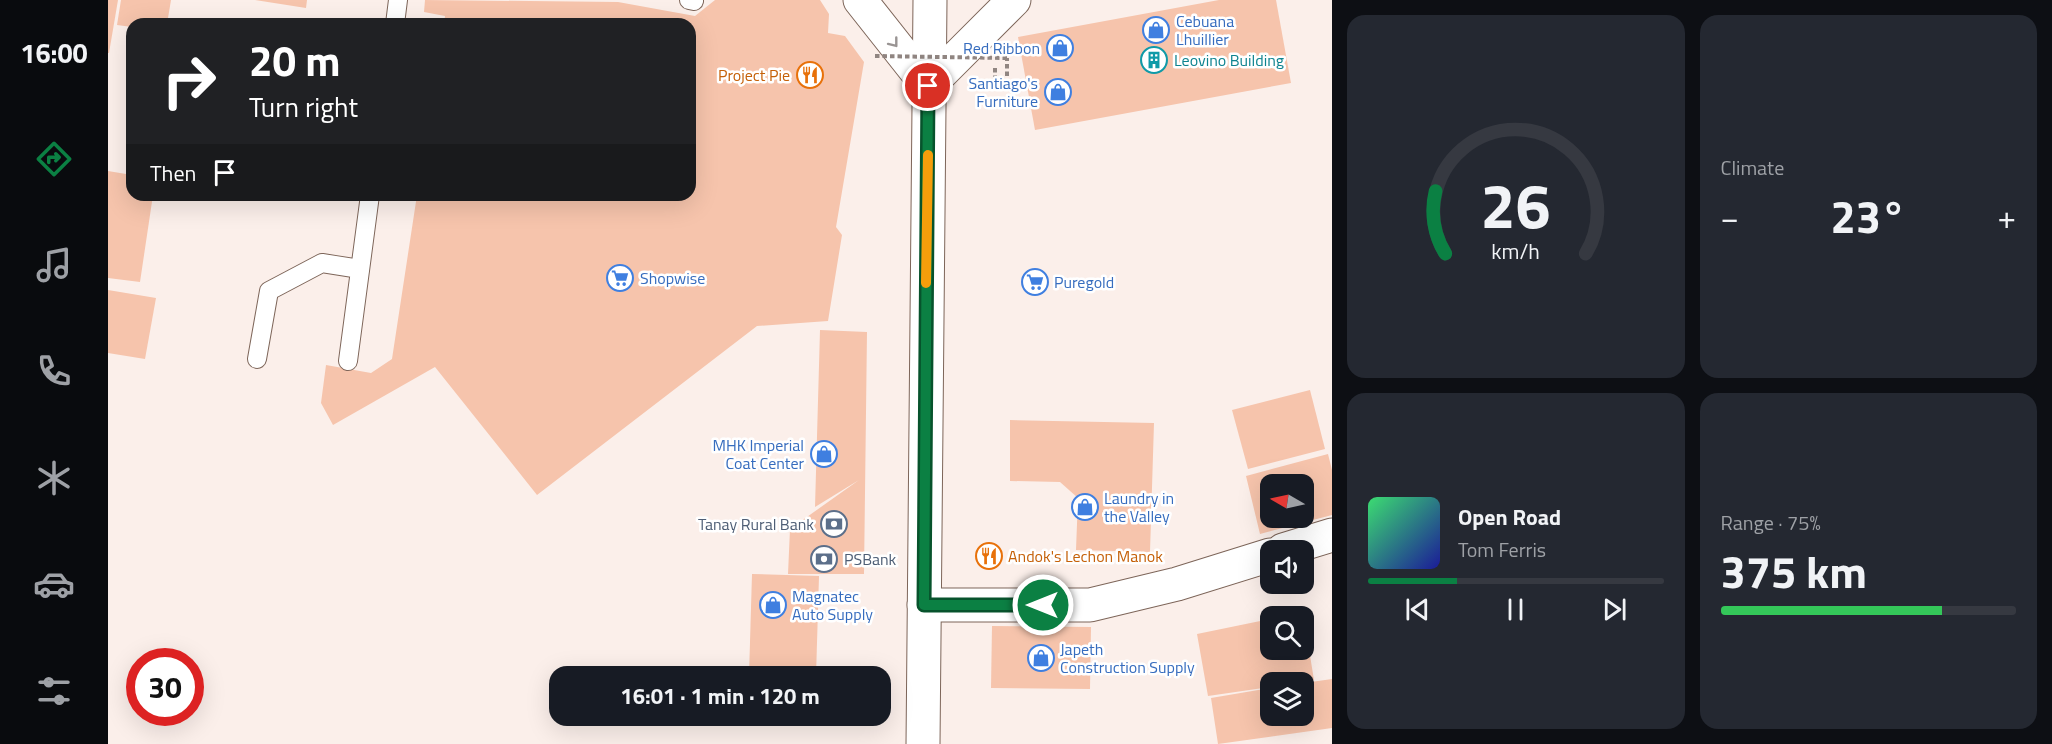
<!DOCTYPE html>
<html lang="en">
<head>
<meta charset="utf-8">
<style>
  :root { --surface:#171b24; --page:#242831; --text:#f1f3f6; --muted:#9ea1a6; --line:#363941; --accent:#0b8043 }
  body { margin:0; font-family:"Titillium Web",sans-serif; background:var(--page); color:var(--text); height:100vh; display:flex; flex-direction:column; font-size:22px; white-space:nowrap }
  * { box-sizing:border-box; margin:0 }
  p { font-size:20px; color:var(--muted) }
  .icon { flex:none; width:33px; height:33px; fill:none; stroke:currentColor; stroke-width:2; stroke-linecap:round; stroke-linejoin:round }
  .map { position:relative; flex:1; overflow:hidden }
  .drawer { display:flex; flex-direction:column; gap:15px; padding:15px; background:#0d0f14; width:720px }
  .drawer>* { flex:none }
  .banner { position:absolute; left:18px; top:18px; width:570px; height:183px; border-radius:18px; box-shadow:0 6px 24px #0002; background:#202124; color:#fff; overflow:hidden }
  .needle { width:39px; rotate:279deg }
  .tools { position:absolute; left:1152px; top:474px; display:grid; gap:12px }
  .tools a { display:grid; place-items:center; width:54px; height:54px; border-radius:12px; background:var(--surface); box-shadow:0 6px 24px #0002; font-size:30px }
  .speed { position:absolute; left:18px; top:648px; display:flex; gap:12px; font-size:30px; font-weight:700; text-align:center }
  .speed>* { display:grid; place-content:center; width:78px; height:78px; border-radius:50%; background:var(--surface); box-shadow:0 6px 24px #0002; line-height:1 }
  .speed .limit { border:9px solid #d22; background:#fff; color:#111 }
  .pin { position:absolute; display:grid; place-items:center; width:51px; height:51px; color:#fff; margin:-26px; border:3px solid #fff; border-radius:50%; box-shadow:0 2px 6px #0007 }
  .me { position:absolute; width:66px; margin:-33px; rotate:270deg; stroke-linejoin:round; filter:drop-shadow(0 0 4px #0008) }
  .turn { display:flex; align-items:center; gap:21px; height:126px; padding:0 24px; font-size:27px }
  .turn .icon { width:78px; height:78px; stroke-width:2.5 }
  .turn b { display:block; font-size:42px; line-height:51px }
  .then { display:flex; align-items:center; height:57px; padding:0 24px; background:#0003; gap:12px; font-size:22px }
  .big { font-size:45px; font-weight:700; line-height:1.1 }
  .drawer .widget { flex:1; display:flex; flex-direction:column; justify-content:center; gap:9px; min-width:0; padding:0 21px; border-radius:18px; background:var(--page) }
  .drawer .dial { align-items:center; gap:0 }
  .dial svg { height:156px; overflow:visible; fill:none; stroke:var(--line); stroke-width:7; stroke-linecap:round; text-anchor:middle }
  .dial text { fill:var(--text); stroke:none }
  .song { display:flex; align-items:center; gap:18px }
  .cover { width:72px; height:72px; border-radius:9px; background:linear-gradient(135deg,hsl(140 70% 55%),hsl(240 70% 35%)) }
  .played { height:6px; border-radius:3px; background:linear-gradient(90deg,var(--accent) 30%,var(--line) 30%) }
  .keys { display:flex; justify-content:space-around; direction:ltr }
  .heat { display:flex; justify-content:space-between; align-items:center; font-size:33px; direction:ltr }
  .charge { height:9px; border-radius:4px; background:linear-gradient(90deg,#34c759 75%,var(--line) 0) }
  .drawer .tiles { flex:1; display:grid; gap:15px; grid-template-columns:repeat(2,1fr) }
  .trip { position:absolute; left:441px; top:666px; width:342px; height:60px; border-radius:18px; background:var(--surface); box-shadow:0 6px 24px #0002; font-weight:700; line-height:60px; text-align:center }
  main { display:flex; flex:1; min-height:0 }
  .tab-bar { display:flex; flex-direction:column; width:108px; justify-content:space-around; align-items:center; background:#090b0e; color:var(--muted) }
  .tab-bar .icon { width:42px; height:42px }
  .tab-bar .on { color:var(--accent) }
  .tab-bar b { font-size:27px; color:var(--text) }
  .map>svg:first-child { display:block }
</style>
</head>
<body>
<main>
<nav class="tab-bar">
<b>16:00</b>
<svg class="icon on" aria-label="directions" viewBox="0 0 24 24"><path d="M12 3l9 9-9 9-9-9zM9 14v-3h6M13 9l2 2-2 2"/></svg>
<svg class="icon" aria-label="music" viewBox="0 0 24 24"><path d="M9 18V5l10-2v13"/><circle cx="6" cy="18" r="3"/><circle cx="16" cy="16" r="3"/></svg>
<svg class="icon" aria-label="phone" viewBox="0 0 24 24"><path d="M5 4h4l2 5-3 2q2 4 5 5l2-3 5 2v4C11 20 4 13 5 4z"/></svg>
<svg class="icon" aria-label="climate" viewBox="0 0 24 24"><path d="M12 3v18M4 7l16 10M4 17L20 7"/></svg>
<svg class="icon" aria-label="car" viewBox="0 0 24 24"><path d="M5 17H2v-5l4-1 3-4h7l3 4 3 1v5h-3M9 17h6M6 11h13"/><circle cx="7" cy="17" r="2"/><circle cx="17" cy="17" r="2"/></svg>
<svg class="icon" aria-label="filters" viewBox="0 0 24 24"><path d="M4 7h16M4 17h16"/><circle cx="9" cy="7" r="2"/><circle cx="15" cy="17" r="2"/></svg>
</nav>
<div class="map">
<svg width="1224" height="744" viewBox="0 0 1224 744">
  <rect width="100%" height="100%" fill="#fbefea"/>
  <!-- building -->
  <g fill="#f6c4ac" fill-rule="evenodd">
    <path d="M 0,0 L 10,0 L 1,53 L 0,53 Z"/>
    <path d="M 13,0 L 63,0 L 59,24 L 24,24 L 24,27 L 9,25 Z"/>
    <path d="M 147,0 L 199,0 L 198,8 Z"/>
    <path d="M 317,0 L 510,2 L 587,16 L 607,0 L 712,0 L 721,14 L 720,33 L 737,36 L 756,62 L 728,227 L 734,235 L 720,321 L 649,326 L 429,495 L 327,367 L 225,425 L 213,403 L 218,365 L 263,373 L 284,359 L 309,195 L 582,195 L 582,24 L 336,24 L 337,16 L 316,12 Z"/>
    <path d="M 1111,0 L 1168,0 L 1183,83 L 927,130 L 910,37 Z"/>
    <path d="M 0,171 L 24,175 L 24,195 L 45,195 L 32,282 L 0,278 Z"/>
    <path d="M 0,290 L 48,298 L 37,359 L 0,353 Z"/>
    <path d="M 712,330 L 759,332 L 756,574 L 680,574 L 682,529 L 751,480 L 707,507 Z"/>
    <path d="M 1202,390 L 1217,449 L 1140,469 L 1124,410 Z"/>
    <path d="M 902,420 L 1046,423 L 1042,552 L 968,550 L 970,498 L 952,482 L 902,481 Z"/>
    <path d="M 1220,454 L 1224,470 L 1224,515 L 1152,534 L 1138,476 ZM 1162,484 L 1196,484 L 1196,518 L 1162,518 Z"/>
    <path d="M 644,574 L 711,576 L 708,676 L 641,676 Z"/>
    <path d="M 1162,619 L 1162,650 L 1196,650 L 1197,625 L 1206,680 L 1162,682 L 1162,687 L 1100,696 L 1089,634 Z"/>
    <path d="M 884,626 L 983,627 L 982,689 L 883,688 Z"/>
    <path d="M 1224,679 L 1224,728 L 1110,744 L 1103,698 L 1162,688 L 1162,716 L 1196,716 L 1196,683 Z"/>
    <path d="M 640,716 L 707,716 L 707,721 L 640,720 Z"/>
  </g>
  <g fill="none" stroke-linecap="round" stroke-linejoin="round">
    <defs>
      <g id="lane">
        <path d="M 581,0 L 586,1"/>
        <path d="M 287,24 L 290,0"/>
        <path d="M 149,359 L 161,291 L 214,263 L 252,269"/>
        <path d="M 240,361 L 262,195"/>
      </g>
      <g id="street">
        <path d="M 1175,550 L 1224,535"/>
        <path d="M 816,605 L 982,605 L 1069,584 L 1162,555"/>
      </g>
      <g id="primary">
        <path d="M 752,0 L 820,86"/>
        <path d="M 820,86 L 906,0"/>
        <path d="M 815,744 L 822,0"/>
      </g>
    </defs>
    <!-- lane casing -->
    <use href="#lane" stroke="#7d6559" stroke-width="20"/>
    <!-- street casing -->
    <use href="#street" stroke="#7d6559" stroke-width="35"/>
    <!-- primary casing -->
    <use href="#primary" stroke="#7d6559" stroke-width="35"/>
    <!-- path -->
    <path stroke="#908581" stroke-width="4" stroke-dasharray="4.5 3" stroke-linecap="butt" d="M 887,68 L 887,81 L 899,81 L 899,58"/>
    <!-- lane -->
    <use href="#lane" stroke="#fff" stroke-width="18"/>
    <!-- street -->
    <use href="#street" stroke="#fff" stroke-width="33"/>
    <!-- primary -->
    <use href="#primary" stroke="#fff" stroke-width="33"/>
    <!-- path-bridge -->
    <path stroke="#908581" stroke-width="4" stroke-dasharray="4.5 3" stroke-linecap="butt" d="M 767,56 L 899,58"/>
  </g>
  <!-- one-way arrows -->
  <defs><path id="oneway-chevron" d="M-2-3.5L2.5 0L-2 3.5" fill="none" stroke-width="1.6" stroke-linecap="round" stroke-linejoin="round" transform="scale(1.5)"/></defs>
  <use stroke="#999493" href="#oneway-chevron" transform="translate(786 43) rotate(52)"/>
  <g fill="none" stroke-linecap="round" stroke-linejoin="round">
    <defs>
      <path id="route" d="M 820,86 L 816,605 L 935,605"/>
    </defs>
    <!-- route casing -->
    <use href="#route" stroke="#07532c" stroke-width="15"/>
    <!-- route -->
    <use href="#route" stroke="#0b8043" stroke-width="10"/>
    <!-- slow -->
    <path stroke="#f59e0b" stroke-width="10" d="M 818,283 L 820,155"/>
  </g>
  <!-- icons -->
  <defs>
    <symbol id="shop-ring" viewBox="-11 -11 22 22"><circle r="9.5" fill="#fff" stroke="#3f7fe0" stroke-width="1.5"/><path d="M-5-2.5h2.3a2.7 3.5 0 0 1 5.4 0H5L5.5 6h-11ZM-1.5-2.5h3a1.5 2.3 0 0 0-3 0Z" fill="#3f7fe0"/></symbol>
    <symbol id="building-ring" viewBox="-11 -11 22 22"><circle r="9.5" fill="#fff" stroke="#0f9aa8" stroke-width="1.5"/><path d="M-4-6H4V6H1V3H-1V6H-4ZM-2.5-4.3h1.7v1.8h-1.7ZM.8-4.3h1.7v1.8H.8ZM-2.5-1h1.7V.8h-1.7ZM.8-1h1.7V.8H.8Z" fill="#0f9aa8"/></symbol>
    <symbol id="restaurant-ring" viewBox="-11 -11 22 22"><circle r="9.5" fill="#fff" stroke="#e8710a" stroke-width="1.5"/><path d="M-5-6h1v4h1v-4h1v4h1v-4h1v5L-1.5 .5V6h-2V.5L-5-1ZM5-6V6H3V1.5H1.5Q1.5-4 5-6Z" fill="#e8710a"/></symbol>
    <symbol id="supermarket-ring" viewBox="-11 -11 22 22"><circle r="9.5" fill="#fff" stroke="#3f7fe0" stroke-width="1.5"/><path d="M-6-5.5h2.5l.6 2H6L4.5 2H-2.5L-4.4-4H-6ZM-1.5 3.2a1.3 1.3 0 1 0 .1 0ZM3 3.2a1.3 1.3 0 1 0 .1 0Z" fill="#3f7fe0"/></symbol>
    <symbol id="bank-ring" viewBox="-11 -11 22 22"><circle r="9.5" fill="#fff" stroke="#5c6f8a" stroke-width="1.5"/><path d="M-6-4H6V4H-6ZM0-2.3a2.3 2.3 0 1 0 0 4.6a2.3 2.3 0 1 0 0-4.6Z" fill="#5c6f8a"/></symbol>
  </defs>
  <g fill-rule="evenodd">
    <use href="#shop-ring" x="1033" y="15" width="30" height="30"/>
    <use href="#shop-ring" x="937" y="33" width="30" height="30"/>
    <use href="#building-ring" x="1031" y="45" width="30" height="30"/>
    <use href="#restaurant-ring" x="687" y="60" width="30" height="30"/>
    <use href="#shop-ring" x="935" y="77" width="30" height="30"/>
    <use href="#supermarket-ring" x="497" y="263" width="30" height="30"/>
    <use href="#supermarket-ring" x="912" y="267" width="30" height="30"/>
    <use href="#shop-ring" x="701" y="439" width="30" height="30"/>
    <use href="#shop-ring" x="962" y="492" width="30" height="30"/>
    <use href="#bank-ring" x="711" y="509" width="30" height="30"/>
    <use href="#restaurant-ring" x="866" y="541" width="30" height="30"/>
    <use href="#bank-ring" x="701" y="544" width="30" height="30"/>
    <use href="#shop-ring" x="650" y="590" width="30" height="30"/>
    <use href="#shop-ring" x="918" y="643" width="30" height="30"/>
  </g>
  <g text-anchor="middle" stroke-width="5" stroke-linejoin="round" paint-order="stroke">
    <!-- shop labels -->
    <g font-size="16" fill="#366cbe" stroke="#fff" text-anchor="start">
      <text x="1068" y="27">Cebuana<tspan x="1068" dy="18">Lhuillier</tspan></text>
      <text x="932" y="54" text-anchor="end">Red Ribbon</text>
      <text x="930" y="89" text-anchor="end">Santiago's<tspan x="930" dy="18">Furniture</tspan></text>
      <text x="532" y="284">Shopwise</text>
      <text x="946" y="288">Puregold</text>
      <text x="696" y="451" text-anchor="end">MHK Imperial<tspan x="696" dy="18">Coat Center</tspan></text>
      <text x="996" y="504">Laundry in<tspan x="996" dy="18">the Valley</tspan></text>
      <text x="684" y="602">Magnatec<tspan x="684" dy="18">Auto Supply</tspan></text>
      <text x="952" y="655">Japeth<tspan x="952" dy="18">Construction Supply</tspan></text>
    </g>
    <!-- culture labels -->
    <g font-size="16" fill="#0d838f" stroke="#fff" text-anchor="start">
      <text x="1066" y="66">Leovino Building</text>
    </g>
    <!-- food labels -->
    <g font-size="16" fill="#c56008" stroke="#fff" text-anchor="end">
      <text x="682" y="81">Project Pie</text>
      <text x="900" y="562" text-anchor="start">Andok's Lechon Manok</text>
    </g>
    <!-- service labels -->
    <g font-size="16" fill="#4e5e75" stroke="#fff" text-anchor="end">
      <text x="706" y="530">Tanay Rural Bank</text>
      <text x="736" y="565" text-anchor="start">PSBank</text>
    </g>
  </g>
</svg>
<div class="tools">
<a><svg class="needle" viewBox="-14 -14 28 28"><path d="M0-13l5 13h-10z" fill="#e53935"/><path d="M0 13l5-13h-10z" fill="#9ea1a6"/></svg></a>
<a><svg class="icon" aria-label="sound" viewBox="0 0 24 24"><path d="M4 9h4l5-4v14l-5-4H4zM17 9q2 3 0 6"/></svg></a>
<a><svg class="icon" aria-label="search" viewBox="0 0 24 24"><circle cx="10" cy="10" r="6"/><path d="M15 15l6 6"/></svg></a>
<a><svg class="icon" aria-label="layers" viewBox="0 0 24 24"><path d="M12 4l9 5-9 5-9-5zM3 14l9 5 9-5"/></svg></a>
</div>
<div class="speed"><div class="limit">30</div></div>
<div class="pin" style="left:820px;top:86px;background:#d93025"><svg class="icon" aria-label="arrive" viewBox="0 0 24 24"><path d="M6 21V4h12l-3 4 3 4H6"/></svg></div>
<svg class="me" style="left:935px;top:605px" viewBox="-20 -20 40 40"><circle r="17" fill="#0b8043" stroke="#fff" stroke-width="3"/><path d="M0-11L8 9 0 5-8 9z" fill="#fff"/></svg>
<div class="trip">16:01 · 1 min · 120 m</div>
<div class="banner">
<div class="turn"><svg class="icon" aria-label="right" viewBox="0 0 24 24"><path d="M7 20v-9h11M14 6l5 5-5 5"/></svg><div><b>20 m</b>Turn right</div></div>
<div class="then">Then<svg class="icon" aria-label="arrive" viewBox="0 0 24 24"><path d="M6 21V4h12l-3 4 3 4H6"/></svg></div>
</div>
</div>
<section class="drawer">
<div class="tiles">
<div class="widget dial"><svg viewBox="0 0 100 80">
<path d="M14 69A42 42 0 1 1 86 69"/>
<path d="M14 69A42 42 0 0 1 9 37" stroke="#0b8043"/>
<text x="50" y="56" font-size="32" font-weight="700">26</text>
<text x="50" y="72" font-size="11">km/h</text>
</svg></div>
<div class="widget"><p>Climate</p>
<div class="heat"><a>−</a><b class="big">23°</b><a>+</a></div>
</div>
<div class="widget">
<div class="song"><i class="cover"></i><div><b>Open Road</b><p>Tom Ferris</p></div></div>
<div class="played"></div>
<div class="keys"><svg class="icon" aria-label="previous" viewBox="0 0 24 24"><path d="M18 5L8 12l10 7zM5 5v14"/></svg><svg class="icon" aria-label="pause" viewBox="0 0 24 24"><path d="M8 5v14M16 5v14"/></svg><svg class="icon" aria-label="next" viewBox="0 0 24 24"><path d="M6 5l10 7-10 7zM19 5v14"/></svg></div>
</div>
<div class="widget"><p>Range · 75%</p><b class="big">375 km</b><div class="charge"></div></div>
</div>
</section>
</main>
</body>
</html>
